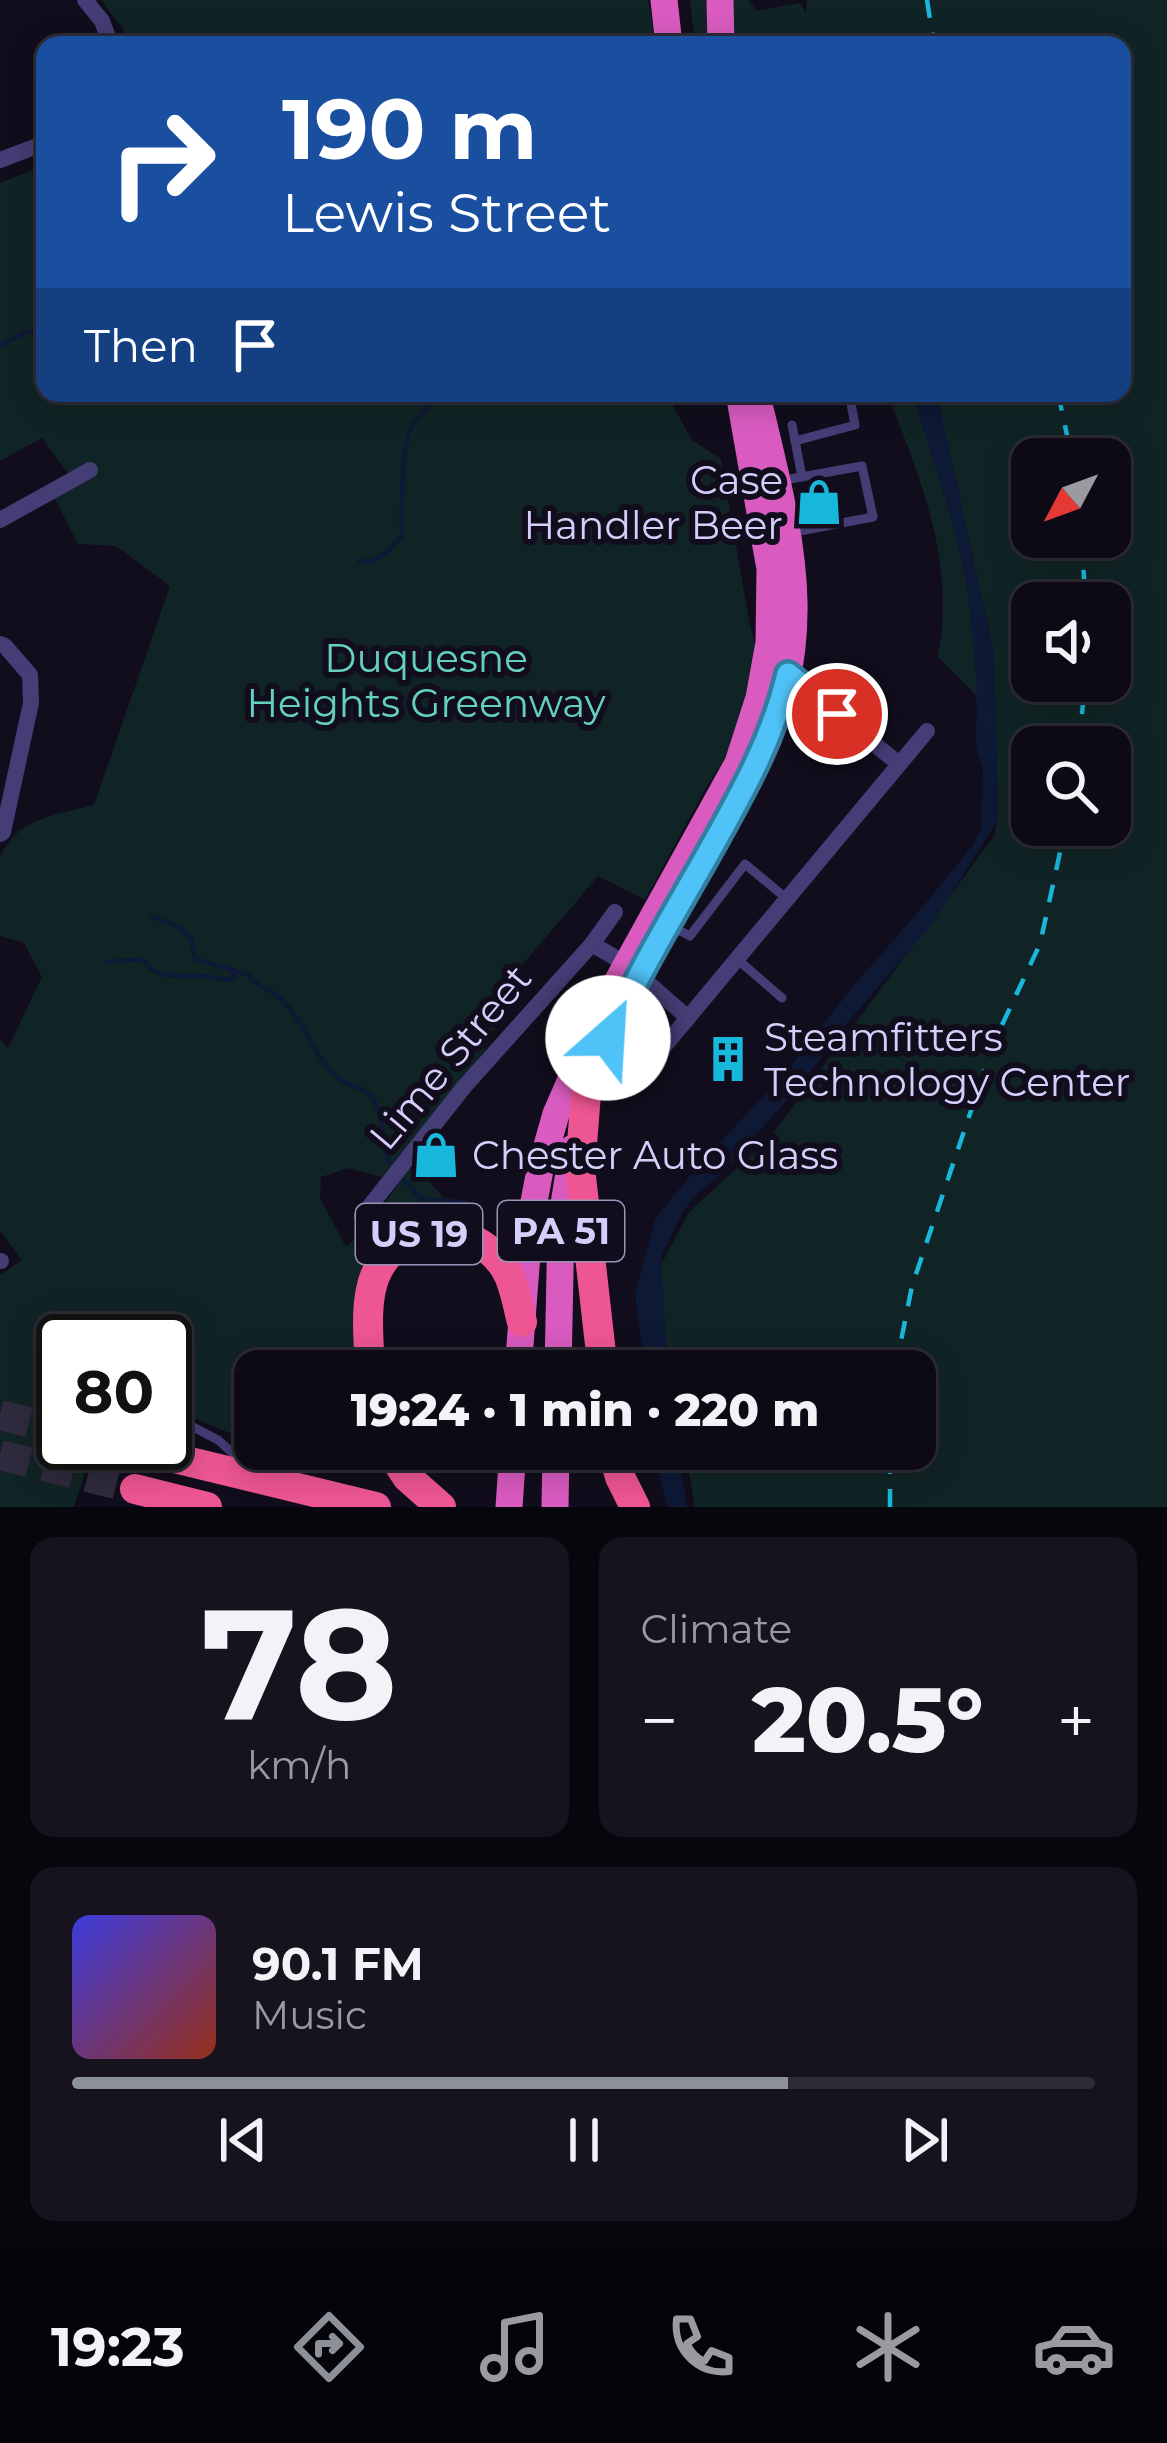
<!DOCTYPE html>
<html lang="en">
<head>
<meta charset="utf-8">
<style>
  :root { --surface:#0d0a15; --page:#16131e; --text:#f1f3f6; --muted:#9a9aa0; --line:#2d2b34; --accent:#8c9099 }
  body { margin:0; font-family:Montserrat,sans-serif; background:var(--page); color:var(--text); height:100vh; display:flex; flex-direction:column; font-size:45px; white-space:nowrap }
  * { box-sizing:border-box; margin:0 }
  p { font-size:39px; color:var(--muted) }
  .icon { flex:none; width:66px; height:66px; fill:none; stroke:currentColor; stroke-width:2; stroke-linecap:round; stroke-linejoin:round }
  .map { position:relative; height:1507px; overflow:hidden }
  .sheet { display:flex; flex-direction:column; gap:30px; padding:30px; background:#07060c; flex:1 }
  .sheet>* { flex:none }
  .hud { position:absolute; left:36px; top:36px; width:1095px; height:366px; border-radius:24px; box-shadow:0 6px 30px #0003,0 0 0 3px var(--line); background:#1a4fa0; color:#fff; overflow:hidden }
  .needle { width:78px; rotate:229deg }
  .tools { position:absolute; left:1011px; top:438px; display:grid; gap:24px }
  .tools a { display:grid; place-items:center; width:120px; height:120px; border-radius:24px; background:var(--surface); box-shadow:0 6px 30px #0003,0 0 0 3px var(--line); font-size:60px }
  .speed { position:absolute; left:36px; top:1314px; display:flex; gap:24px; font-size:60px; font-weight:700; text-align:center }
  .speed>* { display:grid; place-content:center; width:156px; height:156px; border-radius:50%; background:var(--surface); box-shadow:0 6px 30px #0003,0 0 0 3px var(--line); line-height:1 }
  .speed .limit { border:6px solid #111; border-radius:18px; background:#fff; color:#111 }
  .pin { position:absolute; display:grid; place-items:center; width:102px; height:102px; color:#fff; margin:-51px; border:6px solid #fff; border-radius:50%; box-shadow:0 3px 12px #0007 }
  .me { position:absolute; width:132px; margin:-66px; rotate:26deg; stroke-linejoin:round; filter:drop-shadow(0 0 9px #0008) }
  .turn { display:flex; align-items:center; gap:42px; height:252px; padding:0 48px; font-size:54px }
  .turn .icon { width:156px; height:156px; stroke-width:2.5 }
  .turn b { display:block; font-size:84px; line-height:102px }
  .then { display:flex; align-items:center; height:114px; padding:0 48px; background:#0003; gap:24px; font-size:45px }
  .big { font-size:90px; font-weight:800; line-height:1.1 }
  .sheet .card { flex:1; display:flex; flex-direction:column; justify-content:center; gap:18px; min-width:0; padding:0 42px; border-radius:24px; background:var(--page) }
  .sheet .dial { align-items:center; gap:0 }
  .dial b { font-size:156px; line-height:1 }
  .song { display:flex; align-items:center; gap:36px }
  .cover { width:144px; height:144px; border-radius:18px; background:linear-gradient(135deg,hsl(240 70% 55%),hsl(10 70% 35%)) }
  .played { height:12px; border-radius:6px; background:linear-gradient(90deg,var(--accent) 70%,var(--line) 70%) }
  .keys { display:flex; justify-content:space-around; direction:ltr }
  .heat { display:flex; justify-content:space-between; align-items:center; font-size:66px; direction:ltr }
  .sheet .tiles { flex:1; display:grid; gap:30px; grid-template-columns:1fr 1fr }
  .card:last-child { grid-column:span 2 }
  .trip { position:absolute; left:234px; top:1350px; width:702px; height:120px; border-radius:24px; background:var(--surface); box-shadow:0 6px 30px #0003,0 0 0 3px var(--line); font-weight:800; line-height:120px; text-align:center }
  .dock { display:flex; height:192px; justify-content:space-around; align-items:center; background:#050408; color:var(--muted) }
  .dock .icon { width:84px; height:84px }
  .dock .current { color:var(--accent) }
  .dock b { font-size:54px; color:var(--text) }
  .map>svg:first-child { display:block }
</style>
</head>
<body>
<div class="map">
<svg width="1167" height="1507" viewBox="0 0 1167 1507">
  <rect width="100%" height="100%" fill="#110d1c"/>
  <!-- green -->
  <g fill="#112425" fill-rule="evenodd">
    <path d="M 101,0 L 648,0 L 656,45 L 125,45 L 124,30 Z"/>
    <path d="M 690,0 L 748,0 L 757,11 L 800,3 L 806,13 L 807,0 L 1167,0 L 1167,1507 L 695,1507 L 685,1449 L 915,1449 L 915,1371 L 671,1371 L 654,1278 L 689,1212 L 769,1139 L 995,835 L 998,790 L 975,694 L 938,657 C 956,562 921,480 887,393 L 1122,393 L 1122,45 L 695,45 ZM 1032,459 L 1110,459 L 1110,537 L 1032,537 ZM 1032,603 L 1110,603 L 1110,681 L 1032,681 ZM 1032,747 L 1110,747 L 1110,825 L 1032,825 Z"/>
    <path d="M 45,165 L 45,393 L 666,393 L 692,440 L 721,459 L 749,620 L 756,649 L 745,701 L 729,752 L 704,791 L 645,900 L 598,876 L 482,1012 L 498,1025 L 482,1044 L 486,1049 L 382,1177 L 348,1168 L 321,1177 L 320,1198 L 346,1247 L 372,1223 L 407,1170 L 417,1168 L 456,1212 C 438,1216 418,1219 401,1226 C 346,1250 359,1323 359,1371 L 255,1371 L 255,1443 L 185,1415 L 165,1410 L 165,1341 L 63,1341 L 63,1443 L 95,1443 L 74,1507 L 0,1507 L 0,1275 L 22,1260 L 0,1230 L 0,1039 L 8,1048 L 42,977 L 24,943 L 0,936 L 0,856 C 19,817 56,815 94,805 L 170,586 L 116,546 L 78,544 L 54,497 L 76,484 L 42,438 L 0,461 L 0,183 Z"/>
    <path d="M 275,1449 L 369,1449 L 378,1471 L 345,1470 Z"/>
  </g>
  <!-- water -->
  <g fill="#0d1935">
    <path d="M 912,393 L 937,393 L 994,651 L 998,820 L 933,923 L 849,1021 L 798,1088 L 723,1172 L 693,1198 L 680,1217 L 661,1258 L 668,1371 L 645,1371 L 635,1294 L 655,1219 L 698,1166 L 786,1072 L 850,990 L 925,904 L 973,845 L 981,829 L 983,768 L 976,747 L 977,686 L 968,592 L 955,531 Z"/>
    <path d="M 653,1449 L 678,1449 L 687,1507 L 667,1507 Z"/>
  </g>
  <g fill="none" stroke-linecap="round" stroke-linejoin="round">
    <!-- stream -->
    <g stroke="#0d1935" stroke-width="4.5">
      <path d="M 0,345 L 27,332 L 45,331"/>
      <path d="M 359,561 C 380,564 388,550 402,536 C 401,510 402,461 408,435 C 412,418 430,412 431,393"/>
      <path d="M 152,916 L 182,929 L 192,940 L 195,959 L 249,975 C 257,987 268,988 279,997 C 305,1021 313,1058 341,1080 C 352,1088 366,1087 373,1099 C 385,1117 381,1143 390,1163"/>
      <path d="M 134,960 L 143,960 C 158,981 179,975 202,976 C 213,977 221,981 233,979 L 234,971"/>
      <path d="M 106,962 L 131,960"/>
      <path d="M 400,1176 L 420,1198 L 467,1203"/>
    </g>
    <!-- motorway-tunnel -->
    <g stroke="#2f2a3d" stroke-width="30" stroke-dasharray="30 15" stroke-linecap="butt">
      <path d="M 0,1415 L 63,1431"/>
      <path d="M 112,1443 L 145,1451"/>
      <path d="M 0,1455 L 135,1489"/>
    </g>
    <!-- service -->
    <g stroke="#443d76" stroke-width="9">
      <path d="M 785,393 L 786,397"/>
      <path d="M 792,425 L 802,477"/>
      <path d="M 795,441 L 855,425 L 849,393"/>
      <path d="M 779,481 L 862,466 L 873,517 L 789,533"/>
      <path d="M 667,924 L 690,936 L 745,864 L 787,899"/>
      <path d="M 737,959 L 782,998"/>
      <path d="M 176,1418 L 218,1440 L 246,1465"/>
    </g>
    <!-- minor -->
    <g stroke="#443d76" stroke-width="16">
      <path d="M 85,0 L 102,21 L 111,45"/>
      <path d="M 0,160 L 45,143"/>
      <path d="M 0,520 L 90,470"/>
      <path d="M 0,644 L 5,646 L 30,675 L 31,703 L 3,832 L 0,834"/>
      <path d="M 788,674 L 899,764"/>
      <path d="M 592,944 L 626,964"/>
      <path d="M 639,975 L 688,1018"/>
      <path d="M 637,1079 L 927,731"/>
      <path d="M 362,1216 L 464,1087 L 592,944 L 615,912"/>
      <path d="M 0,1261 L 1,1261"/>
    </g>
    <!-- trunk -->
    <g stroke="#d95bc0" stroke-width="27">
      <path d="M 664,0 L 669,45"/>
      <path d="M 720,0 L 721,45"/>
      <path d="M 749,780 C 822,644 792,543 759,404"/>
      <path d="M 582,1111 L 596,1067 L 615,1023"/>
      <path d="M 518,1371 L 529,1228 L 540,1170 L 556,1114 L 601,1011 L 738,763 L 759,698 L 769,643 L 770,569 L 739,393"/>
      <path d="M 558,1371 L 561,1223 L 573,1148"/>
      <path d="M 509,1507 L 513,1449"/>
      <path d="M 555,1507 L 556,1449"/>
    </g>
    <!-- motorway -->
    <g stroke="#ed5692" stroke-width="30">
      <path d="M 586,1094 L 580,1168 L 603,1371"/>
      <path d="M 370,1371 C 369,1342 364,1303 375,1276 C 399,1219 473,1219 505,1268 C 515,1284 517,1304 522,1322"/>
      <path d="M 389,1449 L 407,1477 L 441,1507"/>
      <path d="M 612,1449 L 620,1477 L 635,1507"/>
      <path d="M 145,1451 L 376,1507"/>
      <path d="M 135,1489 L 207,1507"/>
    </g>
    <!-- rail -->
    <g stroke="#18b8dc" stroke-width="4.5" stroke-dasharray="18 15" stroke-linecap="butt">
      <path d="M 927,0 L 934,45"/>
      <path d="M 1058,393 L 1072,459"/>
      <path d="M 1081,537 L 1086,603"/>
      <path d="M 1079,747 L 1085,681"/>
      <path d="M 895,1371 L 912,1286 L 994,1042 L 1040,944 L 1066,825"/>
      <path d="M 890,1507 L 890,1449"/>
    </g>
  </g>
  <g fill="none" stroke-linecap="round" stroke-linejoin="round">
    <defs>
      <path id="route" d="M 608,1038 C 637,976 671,918 705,859 C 739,798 772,742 788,674 L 837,714"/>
    </defs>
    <!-- route casing -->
    <use href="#route" stroke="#337fa1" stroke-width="30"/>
    <!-- route -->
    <use href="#route" stroke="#4fc3f7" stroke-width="21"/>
  </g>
  <!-- icons -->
  <defs>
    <symbol id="shop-bare" viewBox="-9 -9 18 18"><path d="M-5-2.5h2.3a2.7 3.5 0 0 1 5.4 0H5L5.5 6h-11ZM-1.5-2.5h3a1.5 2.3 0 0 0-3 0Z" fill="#18b8dc" stroke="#110d1c" stroke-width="2.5" paint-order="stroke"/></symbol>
    <symbol id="building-bare" viewBox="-9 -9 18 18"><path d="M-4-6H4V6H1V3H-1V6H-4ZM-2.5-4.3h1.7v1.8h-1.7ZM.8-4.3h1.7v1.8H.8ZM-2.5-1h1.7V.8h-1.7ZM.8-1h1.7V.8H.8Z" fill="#18b8dc" stroke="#110d1c" stroke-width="2.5" paint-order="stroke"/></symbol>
  </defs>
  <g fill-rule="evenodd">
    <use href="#shop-bare" x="786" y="469" width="66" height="66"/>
    <use href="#building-bare" x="695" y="1026" width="66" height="66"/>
    <use href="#shop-bare" x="403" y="1122" width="66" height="66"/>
  </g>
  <g text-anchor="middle" stroke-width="12" stroke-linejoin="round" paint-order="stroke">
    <!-- shield labels -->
    <g fill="#110d1c" stroke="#9b94b7" stroke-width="3">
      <rect x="498" y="1201" width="126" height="60" rx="9"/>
      <rect x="356" y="1204" width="126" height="60" rx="9"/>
    </g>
    <g font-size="36" font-weight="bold" fill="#d6cefa">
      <text x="561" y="1244">PA 51</text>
      <text x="419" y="1247">US 19</text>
    </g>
    <!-- poi labels -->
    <g font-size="39" fill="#d6cefa" stroke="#110d1c" text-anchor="start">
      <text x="783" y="494" text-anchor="end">Case<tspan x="783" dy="45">Handler Beer</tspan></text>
      <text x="764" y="1051">Steamfitters<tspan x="764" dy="45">Technology Center</tspan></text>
      <text x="472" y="1169">Chester Auto Glass</text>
    </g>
    <!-- park labels -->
    <g font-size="39" fill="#63d1be" stroke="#110d1c">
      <text x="426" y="672">Duquesne<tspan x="426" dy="45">Heights Greenway</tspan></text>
    </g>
    <!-- street labels -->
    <g font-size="39" fill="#d6cefa" stroke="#110d1c">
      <text transform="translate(450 1057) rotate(-50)" y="14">Lime Street</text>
    </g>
  </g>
</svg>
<div class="tools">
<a><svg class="needle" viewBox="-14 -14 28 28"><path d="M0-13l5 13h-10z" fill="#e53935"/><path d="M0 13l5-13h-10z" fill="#9a9aa0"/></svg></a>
<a><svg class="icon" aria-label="sound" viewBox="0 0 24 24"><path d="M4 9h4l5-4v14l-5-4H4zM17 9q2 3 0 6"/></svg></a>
<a><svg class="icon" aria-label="search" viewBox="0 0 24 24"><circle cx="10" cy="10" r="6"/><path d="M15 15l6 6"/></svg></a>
</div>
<div class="speed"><div class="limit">80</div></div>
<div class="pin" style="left:837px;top:714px;background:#d93025"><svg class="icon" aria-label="arrive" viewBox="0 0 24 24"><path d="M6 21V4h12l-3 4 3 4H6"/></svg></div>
<svg class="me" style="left:608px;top:1038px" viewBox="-20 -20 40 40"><circle r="19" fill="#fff"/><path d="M0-13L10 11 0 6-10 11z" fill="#4fc3f7"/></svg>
<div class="trip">19:24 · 1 min · 220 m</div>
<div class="hud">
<div class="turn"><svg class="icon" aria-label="right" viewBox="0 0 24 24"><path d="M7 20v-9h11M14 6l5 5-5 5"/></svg><div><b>190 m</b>Lewis Street</div></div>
<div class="then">Then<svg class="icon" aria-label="arrive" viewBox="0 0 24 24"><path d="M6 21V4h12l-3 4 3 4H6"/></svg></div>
</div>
</div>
<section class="sheet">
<div class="tiles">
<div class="card dial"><b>78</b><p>km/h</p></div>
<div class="card"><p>Climate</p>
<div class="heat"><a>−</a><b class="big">20.5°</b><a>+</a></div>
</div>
<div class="card">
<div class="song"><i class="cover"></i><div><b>90.1 FM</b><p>Music</p></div></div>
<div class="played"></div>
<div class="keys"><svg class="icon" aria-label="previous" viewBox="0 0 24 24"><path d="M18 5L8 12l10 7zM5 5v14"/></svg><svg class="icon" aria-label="pause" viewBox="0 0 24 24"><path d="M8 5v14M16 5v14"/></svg><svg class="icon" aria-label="next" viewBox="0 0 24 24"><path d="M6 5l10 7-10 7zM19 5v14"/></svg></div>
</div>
</div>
</section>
<nav class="dock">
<b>19:23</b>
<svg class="icon current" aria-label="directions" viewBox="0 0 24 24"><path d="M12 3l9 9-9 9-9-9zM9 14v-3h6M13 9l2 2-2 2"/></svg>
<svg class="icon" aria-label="music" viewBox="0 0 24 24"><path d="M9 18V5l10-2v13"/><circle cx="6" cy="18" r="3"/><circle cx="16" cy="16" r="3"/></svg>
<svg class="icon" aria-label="phone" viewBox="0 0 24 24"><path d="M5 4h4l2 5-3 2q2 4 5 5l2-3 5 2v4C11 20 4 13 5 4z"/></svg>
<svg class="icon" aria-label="climate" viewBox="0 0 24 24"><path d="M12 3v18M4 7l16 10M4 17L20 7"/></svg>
<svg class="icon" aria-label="car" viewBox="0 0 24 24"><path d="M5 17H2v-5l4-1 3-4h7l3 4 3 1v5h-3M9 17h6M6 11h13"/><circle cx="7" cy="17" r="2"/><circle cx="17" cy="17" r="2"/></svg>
</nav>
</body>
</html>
